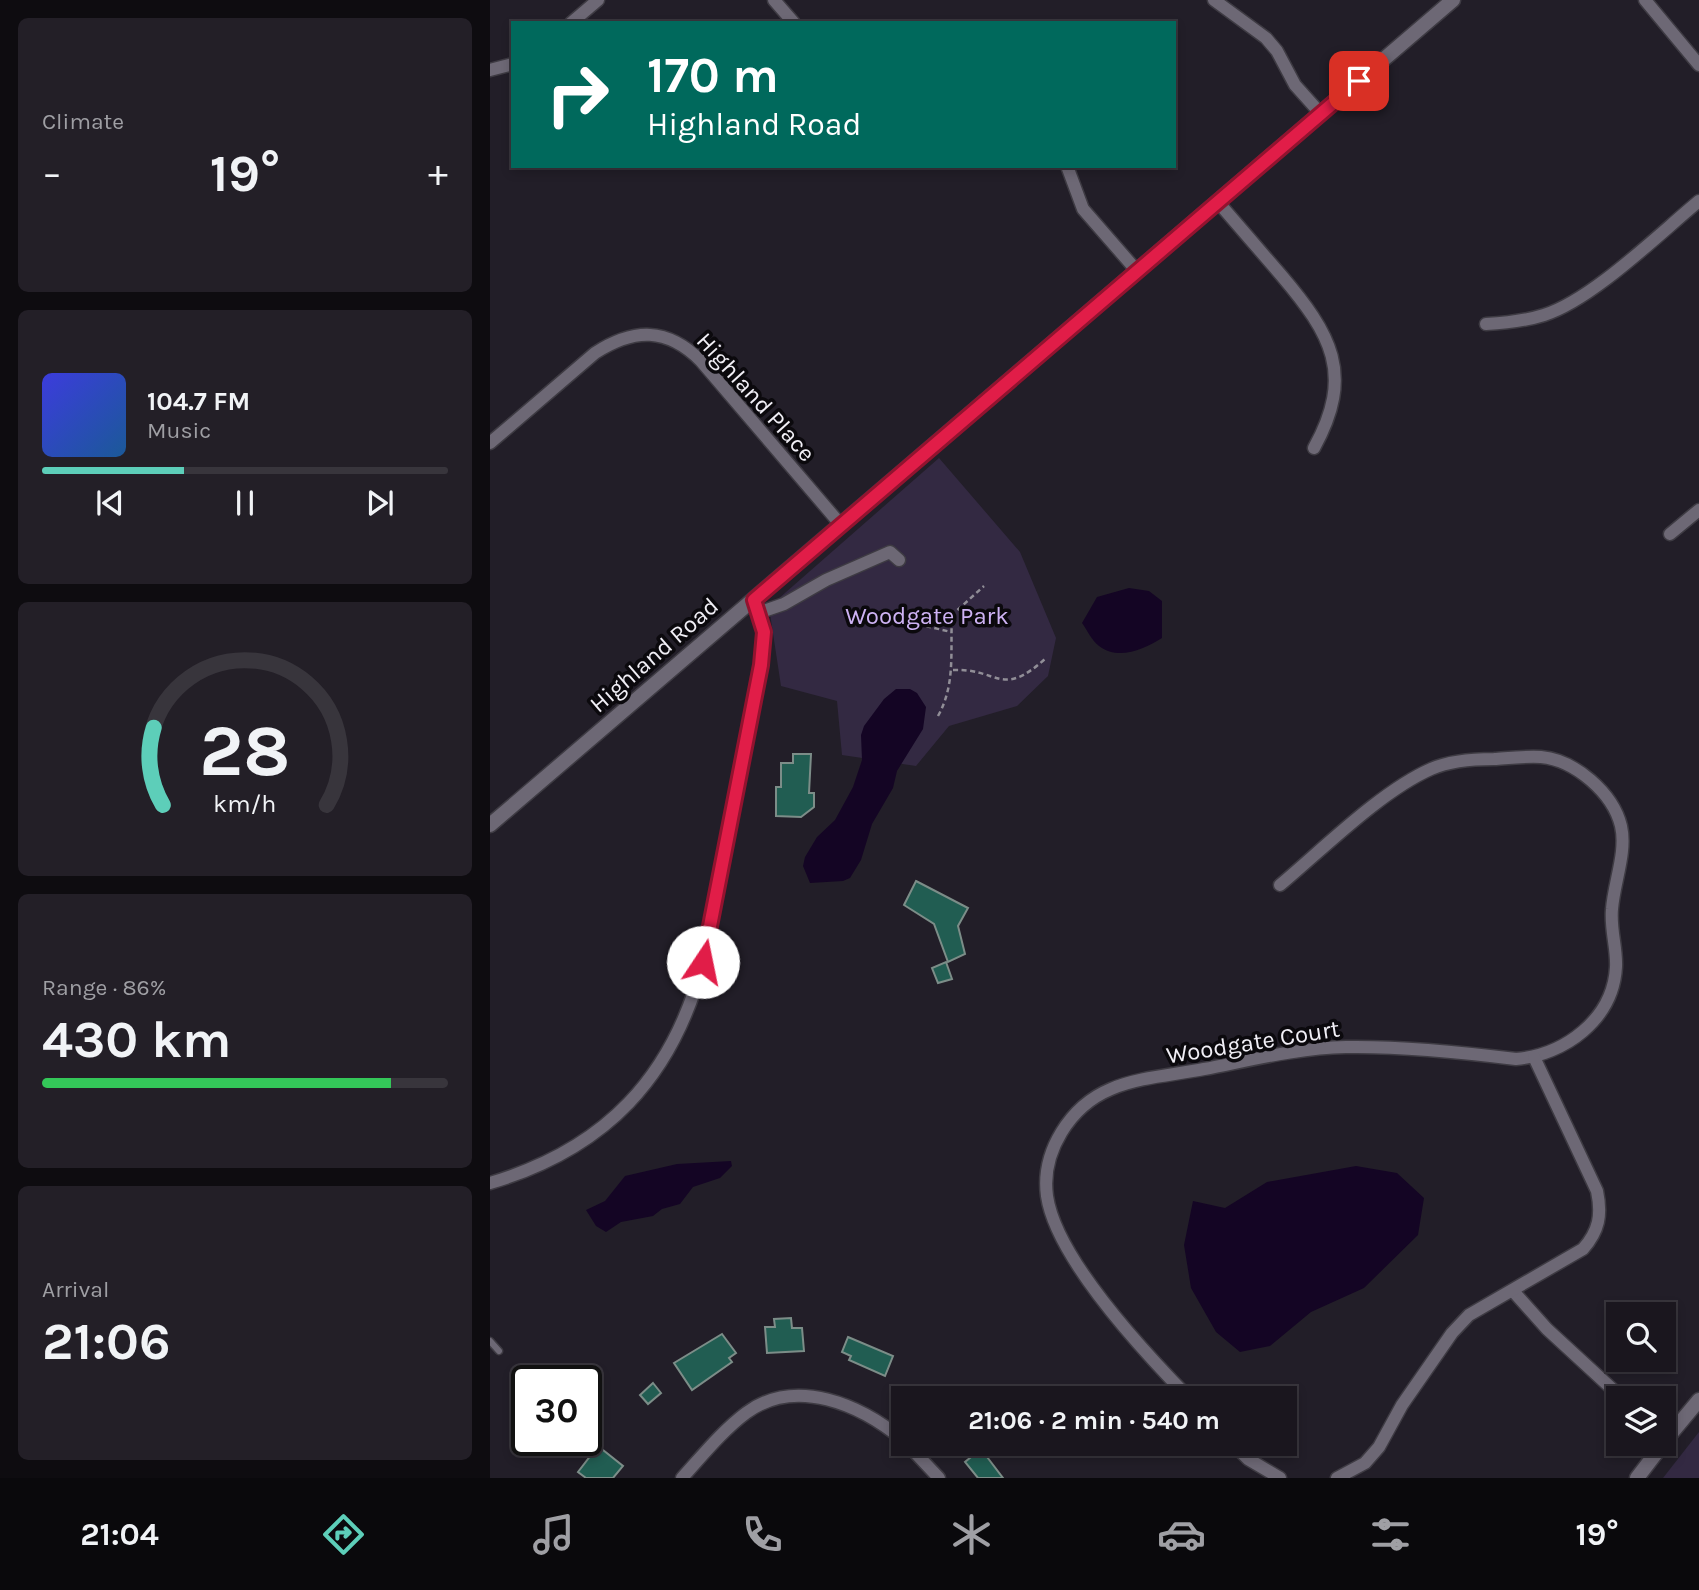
<!DOCTYPE html>
<html lang="en">
<head>
<meta charset="utf-8">
<style>
  :root { --surface:#1a161e; --page:#231f27; --text:#f1f3f6; --muted:#9f9fa4; --line:#38353c; --accent:#5dceb9 }
  body { margin:0; font-family:Karla,sans-serif; background:var(--page); color:var(--text); height:100vh; display:flex; flex-direction:column; font-size:26px; white-space:nowrap }
  * { box-sizing:border-box; margin:0 }
  p { font-size:23px; color:var(--muted) }
  .icon { flex:none; width:38px; height:38px; fill:none; stroke:currentColor; stroke-width:2; stroke-linecap:round; stroke-linejoin:round }
  .map { position:relative; flex:1; overflow:hidden }
  .details { display:flex; flex-direction:column; gap:18px; padding:18px; background:#0e0c10; width:490px }
  .details>* { flex:none }
  .banner { position:absolute; left:21px; top:21px; width:665px; height:147px; border-radius:0px; box-shadow:0 4px 10px #0003,0 0 0 2px var(--line); background:#00695c; color:#fff; overflow:hidden }
  .fabs { position:absolute; left:1116px; top:1302px; display:grid; gap:14px }
  .fabs a { display:grid; place-items:center; width:70px; height:70px; border-radius:0px; background:var(--surface); box-shadow:0 4px 10px #0003,0 0 0 2px var(--line); font-size:35px }
  .speed { position:absolute; left:21px; top:1365px; display:flex; gap:14px; font-size:35px; font-weight:700; text-align:center }
  .speed>* { display:grid; place-content:center; width:91px; height:91px; border-radius:50%; background:var(--surface); box-shadow:0 4px 10px #0003,0 0 0 2px var(--line); line-height:1 }
  .speed .limit { border:4px solid #111; border-radius:10px; background:#fff; color:#111 }
  .pin { position:absolute; display:grid; place-items:center; width:60px; height:60px; color:#fff; margin:-30px; border-radius:14px; box-shadow:0 4px 10px #0006 }
  .me { position:absolute; width:77px; margin:-38px; rotate:11deg; stroke-linejoin:round; filter:drop-shadow(0 0 5px #0008) }
  .turn { display:flex; align-items:center; gap:24px; height:147px; padding:0 21px; font-size:32px }
  .turn .icon { width:91px; height:91px; stroke-width:2.5 }
  .turn b { display:block; font-size:49px; line-height:60px }
  .big { font-size:52px; font-weight:700; line-height:1.1 }
  .details .tile { flex:1; display:flex; flex-direction:column; justify-content:center; gap:10px; min-width:0; padding:0 24px; border-radius:10px; background:var(--page) }
  .details .dial { align-items:center; gap:0 }
  .dial svg { height:182px; overflow:visible; fill:none; stroke:var(--line); stroke-width:7; stroke-linecap:round; text-anchor:middle }
  .dial text { fill:var(--text); stroke:none }
  .song { display:flex; align-items:center; gap:21px }
  .cover { width:84px; height:84px; border-radius:10px; background:linear-gradient(135deg,hsl(240 70% 55%),hsl(210 70% 35%)) }
  .played { height:7px; border-radius:4px; background:linear-gradient(90deg,var(--accent) 35%,var(--line) 35%) }
  .keys { display:flex; justify-content:space-around; direction:ltr }
  .heat { display:flex; justify-content:space-between; align-items:center; font-size:38px; direction:ltr }
  .charge { height:10px; border-radius:5px; background:linear-gradient(90deg,#34c759 86%,var(--line) 0) }
  .trip { position:absolute; left:401px; top:1386px; width:406px; height:70px; border-radius:0px; background:var(--surface); box-shadow:0 4px 10px #0003,0 0 0 2px var(--line); font-weight:700; line-height:70px; text-align:center }
  .tab-bar { display:flex; height:112px; justify-content:space-around; align-items:center; background:#0a090c; color:var(--muted) }
  .tab-bar .icon { width:49px; height:49px }
  .tab-bar .on { color:var(--accent) }
  .tab-bar b { font-size:32px; color:var(--text) }
  main { display:flex; flex:1; min-height:0 }
  .map>svg:first-child { display:block }
</style>
</head>
<body>
<main>
<section class="details">
<div class="tile"><p>Climate</p>
<div class="heat"><a>−</a><b class="big">19°</b><a>+</a></div>
</div>
<div class="tile">
<div class="song"><i class="cover"></i><div><b>104.7 FM</b><p>Music</p></div></div>
<div class="played"></div>
<div class="keys"><svg class="icon" aria-label="previous" viewBox="0 0 24 24"><path d="M18 5L8 12l10 7zM5 5v14"/></svg><svg class="icon" aria-label="pause" viewBox="0 0 24 24"><path d="M8 5v14M16 5v14"/></svg><svg class="icon" aria-label="next" viewBox="0 0 24 24"><path d="M6 5l10 7-10 7zM19 5v14"/></svg></div>
</div>
<div class="tile dial"><svg viewBox="0 0 100 80">
<path d="M14 69A42 42 0 1 1 86 69"/>
<path d="M14 69A42 42 0 0 1 10 35" stroke="#5dceb9"/>
<text x="50" y="56" font-size="32" font-weight="700">28</text>
<text x="50" y="72" font-size="11">km/h</text>
</svg></div>
<div class="tile"><p>Range · 86%</p><b class="big">430 km</b><div class="charge"></div></div>
<div class="tile"><p>Arrival</p><b class="big">21:06</b></div>
</section>
<div class="map">
<svg width="1209" height="1478" viewBox="0 0 1209 1478">
  <rect width="100%" height="100%" fill="#221e28"/>
  <!-- green -->
  <g fill="#332942">
    <path d="M 449,458 L 530,552 L 566,638 L 558,676 L 527,706 L 459,726 L 426,766 L 352,755 L 347,701 L 291,686 L 279,607 Z"/>
    <path d="M 1209,1432 L 1209,1478 L 1173,1478 Z"/>
  </g>
  <!-- water -->
  <g fill="#140524">
    <path d="M 639,588 L 659,591 L 672,601 L 672,638 C 654,649 629,661 609,646 C 602,641 597,630 592,623 L 607,597 Z"/>
    <path d="M 406,689 L 420,689 L 427,693 L 436,707 L 433,729 L 407,771 L 403,788 L 382,824 L 371,860 L 360,878 L 353,881 L 320,883 L 313,866 L 315,857 L 327,837 L 345,820 L 363,787 L 372,760 L 371,735 L 374,726 L 394,699 Z"/>
    <path d="M 241,1161 L 242,1166 L 230,1178 L 203,1187 L 190,1204 L 172,1209 L 163,1216 L 131,1222 L 116,1232 L 106,1226 L 96,1210 L 115,1201 L 135,1176 L 187,1164 Z"/>
    <path d="M 866,1166 L 907,1173 L 934,1198 L 928,1235 L 874,1288 L 821,1312 L 780,1346 L 750,1352 L 726,1332 L 701,1288 L 694,1245 L 703,1201 L 735,1208 L 777,1182 Z"/>
  </g>
  <!-- building -->
  <g fill="#215d52" stroke="#7c8d88" stroke-width="2">
    <path d="M 303,754 L 321,754 L 319,793 L 324,793 L 324,807 L 311,817 L 286,816 L 286,787 L 291,787 L 291,763 L 303,763 Z"/>
    <path d="M 426,881 L 478,908 L 468,926 L 475,954 L 458,962 L 444,924 L 414,905 Z"/>
    <path d="M 456,962 L 462,979 L 448,983 L 442,968 Z"/>
    <path d="M 301,1318 L 302,1328 L 312,1328 L 314,1351 L 277,1353 L 275,1327 L 285,1327 L 284,1319 Z"/>
    <path d="M 232,1334 L 246,1353 L 239,1358 L 242,1362 L 202,1390 L 184,1363 Z"/>
    <path d="M 358,1337 L 403,1356 L 395,1376 L 359,1360 L 361,1356 L 352,1352 Z"/>
    <path d="M 163,1383 L 171,1393 L 158,1404 L 150,1395 Z"/>
    <path d="M 108,1446 L 133,1466 L 123,1478 L 96,1478 L 88,1472 Z"/>
    <path d="M 491,1449 L 513,1478 L 488,1478 L 475,1462 Z"/>
  </g>
  <g fill="none" stroke-linecap="round" stroke-linejoin="round">
    <defs>
      <path id="service" d="M 0,1341 L 9,1351"/>
      <g id="minor">
        <path d="M 284,0 L 304,23"/>
        <path d="M 724,0 L 776,38 L 787,51 L 805,85 L 831,114"/>
        <path d="M 1155,0 L 1209,65"/>
        <path d="M 81,23 L 108,0"/>
        <path d="M 0,70 L 23,64"/>
        <path d="M 577,166 L 593,209 L 647,271"/>
        <path d="M 728,202 C 749,226 770,251 791,275 C 841,334 865,374 824,448"/>
        <path d="M 996,324 C 1016,323 1035,321 1054,315 C 1102,300 1169,234 1209,201"/>
        <path d="M 0,443 L 105,353 C 144,328 177,327 211,361 L 351,525"/>
        <path d="M 1180,534 L 1209,510"/>
        <path d="M 268,613 L 294,604 L 336,580 L 400,552 L 409,560"/>
        <path d="M 0,1183 C 115,1149 183,1078 213,962 L 271,665 L 274,632 L 264,599"/>
        <path d="M 1023,1291 L 1057,1329 L 1132,1398"/>
        <path d="M 699,1398 C 655,1353 566,1258 557,1196 C 551,1152 580,1106 621,1089 C 649,1077 684,1075 714,1069 C 761,1060 808,1048 856,1047 C 912,1046 970,1052 1026,1059 C 1074,1055 1123,1020 1126,967 C 1127,948 1120,929 1122,909 C 1124,882 1137,852 1131,826 C 1123,793 1085,760 1051,757 C 1036,756 1019,758 1004,759 C 984,759 959,761 941,769 C 891,791 833,849 790,885"/>
        <path d="M 417,1444 L 449,1478"/>
        <path d="M 743,1444 L 758,1459 L 790,1478"/>
        <path d="M 192,1478 C 212,1456 232,1431 256,1413 C 306,1376 371,1405 413,1440"/>
        <path d="M 847,1478 L 875,1463 L 889,1447 L 912,1405 L 962,1333 L 979,1315 L 1093,1249 C 1109,1231 1112,1215 1107,1191 L 1044,1057"/>
      </g>
      <g id="tertiary">
        <path d="M 0,825 L 963,0"/>
        <path d="M 1174,1442 L 1209,1400"/>
        <path d="M 1147,1478 L 1173,1444"/>
      </g>
    </defs>
    <!-- service casing -->
    <use href="#service" stroke="#3e3b43" stroke-width="9"/>
    <!-- minor casing -->
    <use href="#minor" stroke="#3e3b43" stroke-width="15"/>
    <!-- tertiary casing -->
    <use href="#tertiary" stroke="#3e3b43" stroke-width="17"/>
    <!-- path -->
    <g stroke="#918e97" stroke-width="2.5" stroke-dasharray="5 3.5" stroke-linecap="butt">
      <path d="M 436,626 L 461,632"/>
      <path d="M 463,670 C 509,668 510,699 555,659"/>
      <path d="M 448,716 C 466,684 460,650 462,615 L 494,586"/>
    </g>
    <!-- service -->
    <use href="#service" stroke="#6d6875" stroke-width="6"/>
    <!-- minor -->
    <use href="#minor" stroke="#6d6875" stroke-width="12"/>
    <!-- tertiary -->
    <use href="#tertiary" stroke="#6d6875" stroke-width="14"/>
  </g>
  <g fill="none" stroke-linecap="round" stroke-linejoin="round">
    <defs>
      <path id="route" d="M 213,962 L 271,665 L 274,632 L 264,600 L 869,81"/>
    </defs>
    <!-- route casing -->
    <use href="#route" stroke="#92132f" stroke-width="18"/>
    <!-- route -->
    <use href="#route" stroke="#e11d48" stroke-width="12"/>
  </g>
  <g text-anchor="middle" stroke-width="7" stroke-linejoin="round" paint-order="stroke">
    <!-- street labels -->
    <g font-size="24" fill="#f1eff6" stroke="#0b090d">
      <text transform="translate(266 397) rotate(48)" y="8">Highland Place</text>
      <text transform="translate(164 655) rotate(-41)" y="8">Highland Road</text>
      <text transform="translate(763 1042) rotate(-9)" y="8">Woodgate Court</text>
    </g>
    <!-- park labels -->
    <g font-size="24" fill="#cdb2f3" stroke="#0b090d">
      <text x="437" y="624">Woodgate Park</text>
    </g>
  </g>
</svg>
<div class="fabs">
<a><svg class="icon" aria-label="search" viewBox="0 0 24 24"><circle cx="10" cy="10" r="6"/><path d="M15 15l6 6"/></svg></a>
<a><svg class="icon" aria-label="layers" viewBox="0 0 24 24"><path d="M12 4l9 5-9 5-9-5zM3 14l9 5 9-5"/></svg></a>
</div>
<div class="speed"><div class="limit">30</div></div>
<div class="pin" style="left:869px;top:81px;background:#d93025"><svg class="icon" aria-label="arrive" viewBox="0 0 24 24"><path d="M6 21V4h12l-3 4 3 4H6"/></svg></div>
<svg class="me" style="left:213px;top:962px" viewBox="-20 -20 40 40"><circle r="19" fill="#fff"/><path d="M0-13L10 11 0 6-10 11z" fill="#e11d48"/></svg>
<div class="trip">21:06 · 2 min · 540 m</div>
<div class="banner">
<div class="turn"><svg class="icon" aria-label="right" viewBox="0 0 24 24"><path d="M7 20v-9h11M14 6l5 5-5 5"/></svg><div><b>170 m</b>Highland Road</div></div>
</div>
</div>
</main>
<nav class="tab-bar">
<b>21:04</b>
<svg class="icon on" aria-label="directions" viewBox="0 0 24 24"><path d="M12 3l9 9-9 9-9-9zM9 14v-3h6M13 9l2 2-2 2"/></svg>
<svg class="icon" aria-label="music" viewBox="0 0 24 24"><path d="M9 18V5l10-2v13"/><circle cx="6" cy="18" r="3"/><circle cx="16" cy="16" r="3"/></svg>
<svg class="icon" aria-label="phone" viewBox="0 0 24 24"><path d="M5 4h4l2 5-3 2q2 4 5 5l2-3 5 2v4C11 20 4 13 5 4z"/></svg>
<svg class="icon" aria-label="climate" viewBox="0 0 24 24"><path d="M12 3v18M4 7l16 10M4 17L20 7"/></svg>
<svg class="icon" aria-label="car" viewBox="0 0 24 24"><path d="M5 17H2v-5l4-1 3-4h7l3 4 3 1v5h-3M9 17h6M6 11h13"/><circle cx="7" cy="17" r="2"/><circle cx="17" cy="17" r="2"/></svg>
<svg class="icon" aria-label="filters" viewBox="0 0 24 24"><path d="M4 7h16M4 17h16"/><circle cx="9" cy="7" r="2"/><circle cx="15" cy="17" r="2"/></svg>
<b>19°</b>
</nav>
</body>
</html>
